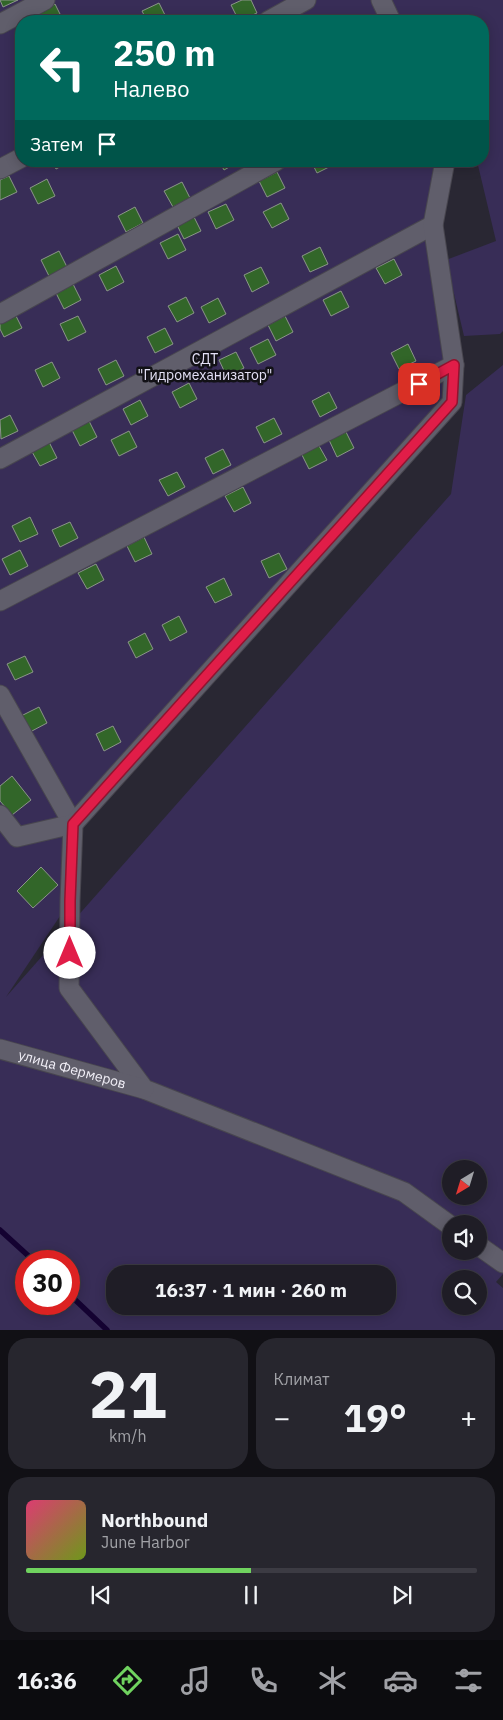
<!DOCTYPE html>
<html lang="ru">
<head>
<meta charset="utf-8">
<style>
  :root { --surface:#1f1d26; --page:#27262e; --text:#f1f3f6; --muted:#a1a2a7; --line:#3c3b43; --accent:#70d35f }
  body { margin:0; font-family:"IBM Plex Sans",sans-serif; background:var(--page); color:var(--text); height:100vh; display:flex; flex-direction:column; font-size:19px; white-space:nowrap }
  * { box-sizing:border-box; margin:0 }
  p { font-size:16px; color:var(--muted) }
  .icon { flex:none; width:28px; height:28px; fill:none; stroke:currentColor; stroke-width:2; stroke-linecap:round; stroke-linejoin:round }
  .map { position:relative; height:1330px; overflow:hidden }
  .drawer { display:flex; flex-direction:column; gap:8px; padding:8px; background:#111015; flex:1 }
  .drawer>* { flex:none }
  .top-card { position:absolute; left:15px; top:15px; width:474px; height:152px; border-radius:20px; box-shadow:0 2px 12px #0003,0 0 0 1px var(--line); background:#00695c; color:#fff; overflow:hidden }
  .needle { width:32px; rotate:218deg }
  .tools { position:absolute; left:442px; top:1160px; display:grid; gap:10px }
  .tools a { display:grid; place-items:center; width:45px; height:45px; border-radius:50%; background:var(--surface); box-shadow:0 2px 12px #0003,0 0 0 1px var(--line); font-size:25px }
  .speed { position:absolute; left:15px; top:1250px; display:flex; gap:10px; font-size:25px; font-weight:700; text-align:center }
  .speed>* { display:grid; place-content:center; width:65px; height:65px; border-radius:50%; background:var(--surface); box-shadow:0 2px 12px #0003,0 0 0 1px var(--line); line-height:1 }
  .speed .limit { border:8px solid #d22; background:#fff; color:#111 }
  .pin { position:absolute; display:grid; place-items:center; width:42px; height:42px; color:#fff; margin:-21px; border-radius:10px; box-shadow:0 2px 8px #0006 }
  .me { position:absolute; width:55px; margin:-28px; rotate:0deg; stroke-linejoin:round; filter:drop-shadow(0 0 4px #0008) }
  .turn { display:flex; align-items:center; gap:18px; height:105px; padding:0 15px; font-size:22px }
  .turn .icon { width:65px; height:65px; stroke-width:2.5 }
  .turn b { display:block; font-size:35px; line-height:42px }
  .then { display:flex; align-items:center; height:48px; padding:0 15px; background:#0003; gap:10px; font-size:19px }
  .big { font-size:38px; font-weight:800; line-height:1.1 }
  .drawer .tile { flex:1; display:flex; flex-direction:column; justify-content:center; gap:8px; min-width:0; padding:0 18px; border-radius:20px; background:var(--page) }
  .drawer .dial { align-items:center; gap:0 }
  .dial b { font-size:65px; line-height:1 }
  .song { display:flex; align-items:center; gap:15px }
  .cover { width:60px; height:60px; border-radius:8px; background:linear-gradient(135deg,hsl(340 70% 55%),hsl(80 70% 35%)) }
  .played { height:5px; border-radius:2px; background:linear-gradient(90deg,var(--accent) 50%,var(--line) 50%) }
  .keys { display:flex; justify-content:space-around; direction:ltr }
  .heat { display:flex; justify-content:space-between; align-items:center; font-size:28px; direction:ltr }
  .drawer .tiles { flex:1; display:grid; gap:8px; grid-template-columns:1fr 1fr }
  .tile:last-child { grid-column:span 2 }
  .trip { position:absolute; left:106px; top:1265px; width:290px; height:50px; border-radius:20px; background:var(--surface); box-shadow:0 2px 12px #0003,0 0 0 1px var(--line); font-weight:800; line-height:50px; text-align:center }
  .menu { display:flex; height:80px; justify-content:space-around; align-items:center; background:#0c0c0f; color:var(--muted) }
  .menu .icon { width:35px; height:35px }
  .menu .selected { color:var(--accent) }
  .menu b { font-size:22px; color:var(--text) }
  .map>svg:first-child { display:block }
</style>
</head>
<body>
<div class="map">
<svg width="503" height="1330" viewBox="0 0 503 1330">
  <rect width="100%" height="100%" fill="#292733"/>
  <!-- green -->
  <path fill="#382d57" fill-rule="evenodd" d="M 0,0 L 503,0 L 503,331 L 500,334 L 464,336 L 446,260 L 496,241 L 477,161 L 482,161 L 482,21 L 21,21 L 21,161 L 445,161 L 433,225 L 452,402 L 73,824 L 70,901 L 6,997 L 451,494 L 466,395 L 503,365 L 503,1274 L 496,1282 L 503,1288 L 503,1330 L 0,1330 ZM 451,1169 L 479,1169 L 479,1196 L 451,1196 ZM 451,1224 L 479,1224 L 479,1251 L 451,1251 ZM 26,1261 L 69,1261 L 69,1304 L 26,1304 ZM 115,1274 L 388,1274 L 388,1306 L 115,1306 ZM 451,1279 L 479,1279 L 479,1306 L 451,1306 Z"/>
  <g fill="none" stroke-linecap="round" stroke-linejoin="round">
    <!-- stream -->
    <g stroke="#140231" stroke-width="5.5">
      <path d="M 0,1230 L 34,1261"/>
      <path d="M 69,1294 L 107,1330"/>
    </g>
  </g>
  <!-- building -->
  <g fill="#326629" stroke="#8b9589">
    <path d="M 0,0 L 18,0 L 3,7 Z"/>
    <path d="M 242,0 L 251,0 L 257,13 L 239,21 L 231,5 Z"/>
    <path d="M 159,3 L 167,19 L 162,21 L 147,21 L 142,11 Z"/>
    <path d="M 55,4 L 63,20 L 42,21 L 38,13 Z"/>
    <path d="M 52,161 L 71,161 L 56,169 Z"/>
    <path d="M 219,161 L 240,161 L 224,170 Z"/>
    <path d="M 311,161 L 333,161 L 335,164 L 317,173 Z"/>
    <path d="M 277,172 L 285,188 L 267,197 L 259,181 Z"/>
    <path d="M 9,176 L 17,192 L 0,200 L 0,180 Z"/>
    <path d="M 47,179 L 55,196 L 38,204 L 30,188 Z"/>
    <path d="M 182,182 L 190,198 L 173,207 L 164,191 Z"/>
    <path d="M 281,203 L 289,219 L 272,228 L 263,212 Z"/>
    <path d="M 226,204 L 234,220 L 216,229 L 208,212 Z"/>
    <path d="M 135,207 L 143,223 L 126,232 L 118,216 Z"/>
    <path d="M 193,215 L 201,231 L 184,239 L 176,223 Z"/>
    <path d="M 178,234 L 186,250 L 168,259 L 160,243 Z"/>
    <path d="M 320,247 L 328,264 L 310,272 L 302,256 Z"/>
    <path d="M 59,251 L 67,267 L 49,276 L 41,260 Z"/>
    <path d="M 394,259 L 402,275 L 385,284 L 376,268 Z"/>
    <path d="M 116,266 L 124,282 L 107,291 L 99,275 Z"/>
    <path d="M 261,267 L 269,283 L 252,292 L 244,275 Z"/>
    <path d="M 73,284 L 81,300 L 64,309 L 56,293 Z"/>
    <path d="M 341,291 L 349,307 L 331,316 L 323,300 Z"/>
    <path d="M 186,297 L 194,313 L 177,322 L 168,306 Z"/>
    <path d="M 218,298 L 226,314 L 209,323 L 201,307 Z"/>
    <path d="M 14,312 L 22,328 L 4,337 L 0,329 L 0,319 Z"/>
    <path d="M 78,316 L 86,332 L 68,341 L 60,324 Z"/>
    <path d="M 285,316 L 293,332 L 276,341 L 268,325 Z"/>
    <path d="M 165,328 L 173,344 L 155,353 L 147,337 Z"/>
    <path d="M 268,339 L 276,355 L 258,364 L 250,348 Z"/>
    <path d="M 408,344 L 416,361 L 399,369 L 391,353 Z"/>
    <path d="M 236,352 L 244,368 L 227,377 L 219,360 Z"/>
    <path d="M 116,360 L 124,376 L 106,385 L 98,369 Z"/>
    <path d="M 52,362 L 60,378 L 43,387 L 35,370 Z"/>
    <path d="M 189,383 L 197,399 L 180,408 L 172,392 Z"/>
    <path d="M 329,392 L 337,408 L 320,417 L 312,401 Z"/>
    <path d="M 140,400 L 148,416 L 131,425 L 123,409 Z"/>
    <path d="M 10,415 L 18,431 L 1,439 L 0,420 Z"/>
    <path d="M 274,418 L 282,434 L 264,443 L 256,427 Z"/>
    <path d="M 89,421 L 97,437 L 80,446 L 72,430 Z"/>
    <path d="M 129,431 L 137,447 L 119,456 L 111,440 Z"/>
    <path d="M 346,432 L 354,448 L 337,457 L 329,440 Z"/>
    <path d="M 49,442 L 57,458 L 40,466 L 31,450 Z"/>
    <path d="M 318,444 L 327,460 L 309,469 L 301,453 Z"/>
    <path d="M 223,449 L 231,465 L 213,474 L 205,458 Z"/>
    <path d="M 177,472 L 185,487 L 168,496 L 159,480 Z"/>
    <path d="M 243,487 L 251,503 L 234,512 L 225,496 Z"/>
    <path d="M 30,517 L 38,534 L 20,542 L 12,526 Z"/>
    <path d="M 70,522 L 78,538 L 60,547 L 52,530 Z"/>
    <path d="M 144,537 L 152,554 L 135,562 L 127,546 Z"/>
    <path d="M 20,550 L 28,566 L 10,575 L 2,559 Z"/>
    <path d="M 279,553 L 287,569 L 269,578 L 261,561 Z"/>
    <path d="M 96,564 L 104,580 L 87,589 L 78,573 Z"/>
    <path d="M 224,578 L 232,595 L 215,603 L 206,587 Z"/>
    <path d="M 179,616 L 187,632 L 170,641 L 162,625 Z"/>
    <path d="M 145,633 L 153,649 L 136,658 L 128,642 Z"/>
    <path d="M 25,656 L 33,672 L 15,680 L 7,664 Z"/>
    <path d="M 39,707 L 47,723 L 30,732 L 21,716 Z"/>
    <path d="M 113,726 L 121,742 L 104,751 L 96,734 Z"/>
    <path d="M 12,776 L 31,800 L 12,815 L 0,801 L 0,786 Z"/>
    <path d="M 41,867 L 58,885 L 33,908 L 17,891 Z"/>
  </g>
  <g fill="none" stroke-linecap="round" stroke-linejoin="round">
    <defs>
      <g id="minor">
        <path d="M 381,0 L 391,21"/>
        <path d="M 268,21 L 306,0"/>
        <path d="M 0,24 L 45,0"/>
        <path d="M 0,169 L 21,158"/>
        <path d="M 0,314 L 276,161"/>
        <path d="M 0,459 L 433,225"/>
        <path d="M 0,601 L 454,365"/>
        <path d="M 0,695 L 73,824 L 70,901 L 69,988 L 144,1089 L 404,1192 L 451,1226"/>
        <path d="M 0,815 L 17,837 L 73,824 L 452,402 L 454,365 L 433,225 L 445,161"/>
        <path id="s1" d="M 0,1049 L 144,1089"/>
        <path d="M 479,1246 L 503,1263"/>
      </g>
    </defs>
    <!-- minor casing -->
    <use href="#minor" stroke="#48464f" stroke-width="21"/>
    <!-- minor -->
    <use href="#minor" stroke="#605e6b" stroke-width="19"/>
  </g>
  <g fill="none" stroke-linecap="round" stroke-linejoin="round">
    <defs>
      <path id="route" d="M 70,953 L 70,901 L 73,824 L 452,402 L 454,365 L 419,384"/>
    </defs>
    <!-- route casing -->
    <use href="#route" stroke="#92132f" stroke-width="12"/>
    <!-- route -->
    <use href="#route" stroke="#e11d48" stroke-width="9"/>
  </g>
  <g text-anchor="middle" stroke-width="5" stroke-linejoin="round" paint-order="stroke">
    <!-- park labels -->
    <g font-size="14" fill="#e4e1f6" stroke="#121116">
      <text x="205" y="364">СДТ<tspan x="205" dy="16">"Гидромеханизатор"</tspan></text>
    </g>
    <!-- street labels -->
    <g font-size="14" fill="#f1eff7" stroke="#121116">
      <text dy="5" stroke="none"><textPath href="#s1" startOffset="75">улица Фермеров</textPath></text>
    </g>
  </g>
</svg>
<div class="tools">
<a><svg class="needle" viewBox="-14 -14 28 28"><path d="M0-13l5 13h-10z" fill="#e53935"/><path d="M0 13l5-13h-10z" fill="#a1a2a7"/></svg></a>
<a><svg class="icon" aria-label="sound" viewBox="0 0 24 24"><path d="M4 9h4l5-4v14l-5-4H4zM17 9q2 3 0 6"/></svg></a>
<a><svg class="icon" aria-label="search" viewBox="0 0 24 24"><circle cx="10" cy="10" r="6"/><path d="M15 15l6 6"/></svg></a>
</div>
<div class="speed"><div class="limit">30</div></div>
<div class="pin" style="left:419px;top:384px;background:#d93025"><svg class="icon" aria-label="arrive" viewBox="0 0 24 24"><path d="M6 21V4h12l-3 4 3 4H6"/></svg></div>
<svg class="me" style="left:70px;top:953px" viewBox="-20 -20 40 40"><circle r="19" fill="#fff"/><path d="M0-13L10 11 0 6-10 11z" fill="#e11d48"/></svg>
<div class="trip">16:37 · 1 мин · 260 m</div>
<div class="top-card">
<div class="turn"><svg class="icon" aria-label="left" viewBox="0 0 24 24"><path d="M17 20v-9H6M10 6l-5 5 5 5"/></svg><div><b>250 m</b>Налево</div></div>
<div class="then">Затем<svg class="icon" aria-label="arrive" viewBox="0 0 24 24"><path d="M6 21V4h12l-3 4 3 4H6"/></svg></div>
</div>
</div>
<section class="drawer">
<div class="tiles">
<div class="tile dial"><b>21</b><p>km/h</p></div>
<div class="tile"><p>Климат</p>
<div class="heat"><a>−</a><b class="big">19°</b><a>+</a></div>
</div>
<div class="tile">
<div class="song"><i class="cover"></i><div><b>Northbound</b><p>June Harbor</p></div></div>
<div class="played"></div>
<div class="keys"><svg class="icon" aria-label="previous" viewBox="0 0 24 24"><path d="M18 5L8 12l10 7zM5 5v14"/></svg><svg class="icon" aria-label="pause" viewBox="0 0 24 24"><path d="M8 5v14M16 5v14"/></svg><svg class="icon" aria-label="next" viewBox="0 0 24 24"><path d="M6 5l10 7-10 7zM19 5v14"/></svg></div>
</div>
</div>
</section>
<nav class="menu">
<b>16:36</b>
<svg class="icon selected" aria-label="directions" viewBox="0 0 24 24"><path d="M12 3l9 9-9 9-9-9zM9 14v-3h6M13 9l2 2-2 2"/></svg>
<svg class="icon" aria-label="music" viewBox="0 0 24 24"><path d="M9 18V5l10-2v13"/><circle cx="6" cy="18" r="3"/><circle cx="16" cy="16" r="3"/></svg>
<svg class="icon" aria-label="phone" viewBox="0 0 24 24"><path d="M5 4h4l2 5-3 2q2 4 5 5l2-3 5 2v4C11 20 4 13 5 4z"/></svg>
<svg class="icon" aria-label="climate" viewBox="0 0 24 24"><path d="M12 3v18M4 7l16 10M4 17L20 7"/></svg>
<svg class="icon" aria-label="car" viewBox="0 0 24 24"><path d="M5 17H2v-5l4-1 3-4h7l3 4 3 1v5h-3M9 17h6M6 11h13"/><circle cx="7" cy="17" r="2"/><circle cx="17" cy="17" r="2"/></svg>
<svg class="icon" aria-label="filters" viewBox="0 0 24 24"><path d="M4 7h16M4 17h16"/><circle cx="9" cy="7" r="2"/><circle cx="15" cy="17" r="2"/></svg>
</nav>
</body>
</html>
